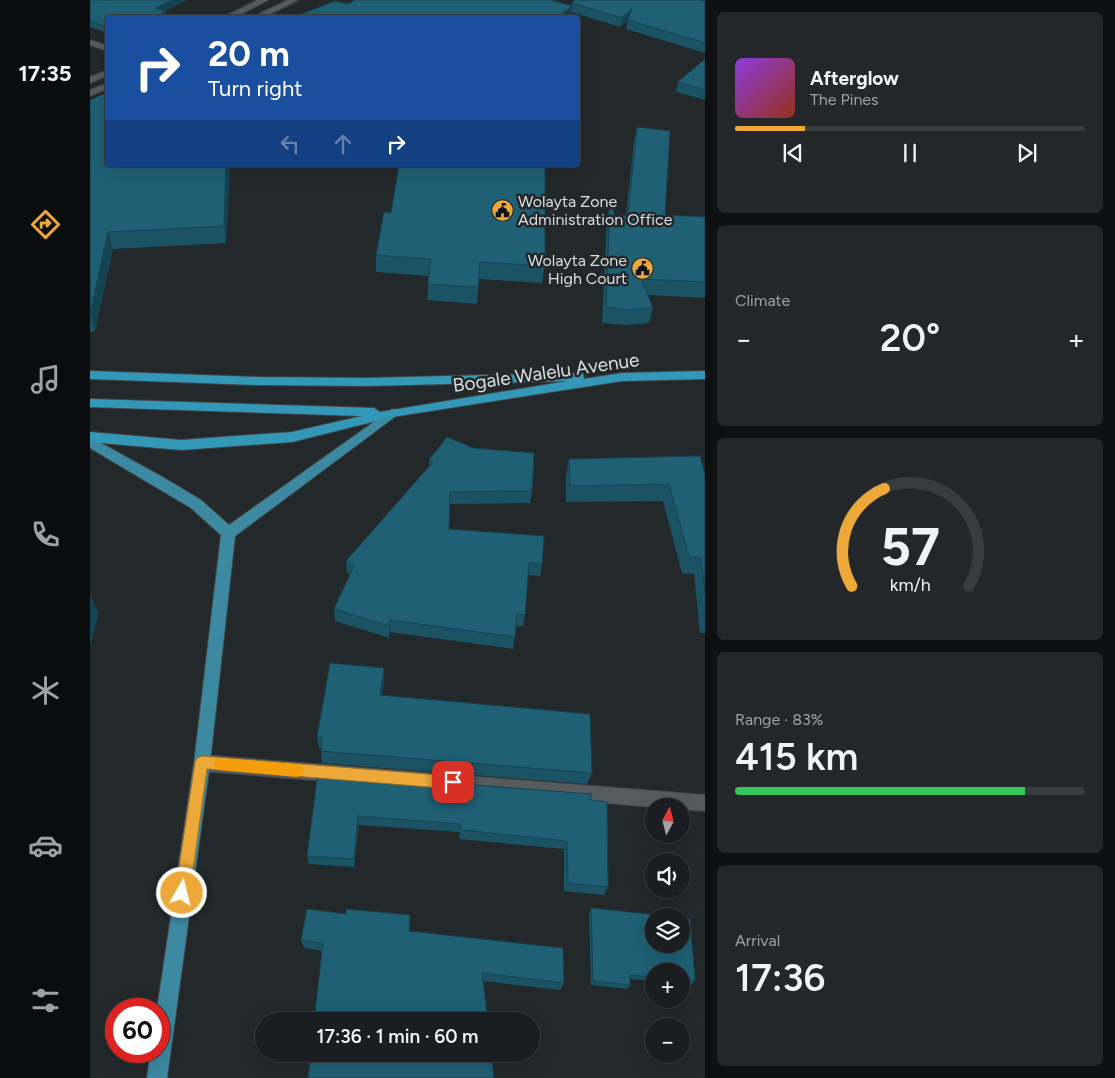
<!DOCTYPE html>
<html lang="en">
<head>
<meta charset="utf-8">
<style>
  :root { --surface:#1a1e20; --page:#232729; --text:#f1f3f6; --muted:#9fa2a5; --line:#383c3e; --accent:#eca93a }
  body { margin:0; font-family:Figtree,sans-serif; background:var(--page); color:var(--text); height:100vh; display:flex; flex-direction:column; font-size:19px; white-space:nowrap }
  * { box-sizing:border-box; margin:0 }
  p { font-size:16px; color:var(--muted) }
  .icon { flex:none; width:28px; height:28px; fill:none; stroke:currentColor; stroke-width:2; stroke-linecap:round; stroke-linejoin:round }
  .map { position:relative; flex:1; overflow:hidden }
  .sheet { display:flex; flex-direction:column; gap:12px; padding:12px; background:#0e1012; width:410px }
  .sheet>* { flex:none }
  .top-card { position:absolute; left:15px; top:15px; width:475px; height:152px; border-radius:5px; box-shadow:0 5px 20px #0002,0 0 0 1px var(--line); background:#1a4fa0; color:#fff; overflow:hidden }
  .needle { width:32px; rotate:7deg }
  .fabs { position:absolute; left:555px; top:798px; display:grid; gap:10px }
  .fabs a { display:grid; place-items:center; width:45px; height:45px; border-radius:50%; background:var(--surface); box-shadow:0 5px 20px #0002,0 0 0 1px var(--line); font-size:25px }
  .speed { position:absolute; left:15px; top:998px; display:flex; gap:10px; font-size:25px; font-weight:700; text-align:center }
  .speed>* { display:grid; place-content:center; width:65px; height:65px; border-radius:50%; background:var(--surface); box-shadow:0 5px 20px #0002,0 0 0 1px var(--line); line-height:1 }
  .speed .limit { border:8px solid #d22; background:#fff; color:#111 }
  .pin { position:absolute; display:grid; place-items:center; width:42px; height:42px; color:#fff; margin:-21px; border-radius:10px; box-shadow:0 2px 8px #0006 }
  .me { position:absolute; width:55px; margin:-28px; rotate:8deg; stroke-linejoin:round; filter:drop-shadow(0 0 4px #0008) }
  .turn { display:flex; align-items:center; gap:18px; height:105px; padding:0 20px; font-size:22px }
  .turn .icon { width:65px; height:65px; stroke-width:2.5 }
  .turn b { display:block; font-size:35px; line-height:42px }
  .lanes { display:flex; align-items:center; height:48px; padding:0 20px; background:#0003; justify-content:center; gap:25px; direction:ltr }
  .lanes .off { opacity:.35 }
  .big { font-size:38px; font-weight:600; line-height:1.1 }
  .sheet .widget { flex:1; display:flex; flex-direction:column; justify-content:center; gap:8px; min-width:0; padding:0 18px; border-radius:8px; background:var(--page) }
  .sheet .dial { align-items:center; gap:0 }
  .dial svg { height:130px; overflow:visible; fill:none; stroke:var(--line); stroke-width:7; stroke-linecap:round; text-anchor:middle }
  .dial text { fill:var(--text); stroke:none }
  .song { display:flex; align-items:center; gap:15px }
  .cover { width:60px; height:60px; border-radius:8px; background:linear-gradient(135deg,hsl(270 70% 55%),hsl(10 70% 35%)) }
  .played { height:5px; border-radius:2px; background:linear-gradient(90deg,var(--accent) 20%,var(--line) 20%) }
  .keys { display:flex; justify-content:space-around; direction:ltr }
  .heat { display:flex; justify-content:space-between; align-items:center; font-size:28px; direction:ltr }
  .charge { height:8px; border-radius:4px; background:linear-gradient(90deg,#34c759 83%,var(--line) 0) }
  .trip { position:absolute; left:165px; top:1012px; width:285px; height:50px; border-radius:25px; background:var(--surface); box-shadow:0 5px 20px #0002,0 0 0 1px var(--line); font-weight:600; line-height:50px; text-align:center }
  main { display:flex; flex:1; min-height:0 }
  .tabs { display:flex; flex-direction:column; width:90px; justify-content:space-around; align-items:center; background:#0a0c0d; color:var(--muted) }
  .tabs .icon { width:35px; height:35px }
  .tabs .current { color:var(--accent) }
  .tabs b { font-size:22px; color:var(--text) }
  .map>svg:first-child { display:block }
</style>
</head>
<body>
<main>
<nav class="tabs">
<b>17:35</b>
<svg class="icon current" aria-label="directions" viewBox="0 0 24 24"><path d="M12 3l9 9-9 9-9-9zM9 14v-3h6M13 9l2 2-2 2"/></svg>
<svg class="icon" aria-label="music" viewBox="0 0 24 24"><path d="M9 18V5l10-2v13"/><circle cx="6" cy="18" r="3"/><circle cx="16" cy="16" r="3"/></svg>
<svg class="icon" aria-label="phone" viewBox="0 0 24 24"><path d="M5 4h4l2 5-3 2q2 4 5 5l2-3 5 2v4C11 20 4 13 5 4z"/></svg>
<svg class="icon" aria-label="climate" viewBox="0 0 24 24"><path d="M12 3v18M4 7l16 10M4 17L20 7"/></svg>
<svg class="icon" aria-label="car" viewBox="0 0 24 24"><path d="M5 17H2v-5l4-1 3-4h7l3 4 3 1v5h-3M9 17h6M6 11h13"/><circle cx="7" cy="17" r="2"/><circle cx="17" cy="17" r="2"/></svg>
<svg class="icon" aria-label="filters" viewBox="0 0 24 24"><path d="M4 7h16M4 17h16"/><circle cx="9" cy="7" r="2"/><circle cx="15" cy="17" r="2"/></svg>
</nav>
<div class="map">
<svg width="615" height="1078" viewBox="0 0 615 1078">
  <rect width="100%" height="100%" fill="#23282a"/>
  <g fill="none" stroke-linecap="round" stroke-linejoin="round">
    <defs>
      <g id="minor">
        <path d="M 168,0 L 178,0 L 143,18 L 132,18 Z"/>
        <path d="M 198,0 L 208,0 L 172,18 L 161,18 Z"/>
        <path d="M 0,40 L 18,46 L 18,51 L 0,45 Z"/>
        <path d="M 18,70 L 18,75 L 0,83 L 0,77 Z"/>
        <path d="M 18,83 L 18,88 L 0,96 L 0,90 Z"/>
        <path d="M 112,755 L 615,795 L 615,811 L 591,809 L 591,806 L 564,807 L 112,771 L 106,768 L 104,763 L 106,758 Z"/>
      </g>
      <path id="primary" d="M 302,409 L 306,410 L 308,413 L 306,416 L 145,536 L 120,763 L 77,1078 L 57,1078 L 61,1051 L 69,1051 L 67,1009 L 104,763 L 131,535 L 101,508 L 0,448 L 0,437 L 76,479 L 111,500 L 139,525 Z"/>
      <path id="trunk" d="M 0,371 L 168,377 L 276,378 L 489,373 L 493,374 L 494,379 L 532,373 L 615,371 L 615,379 L 532,381 L 302,417 L 202,442 L 91,450 L 0,442 L 0,432 L 91,440 L 202,432 L 272,416 L 0,407 L 0,399 L 284,408 L 290,412 L 478,381 L 276,386 L 168,385 L 0,379 Z"/>
    </defs>
    <!-- minor casing -->
    <use href="#minor" stroke="#424648" stroke-width="2"/>
    <!-- primary casing -->
    <use href="#primary" stroke="#424648" stroke-width="2"/>
    <!-- trunk casing -->
    <use href="#trunk" stroke="#424648" stroke-width="2"/>
    <!-- minor -->
    <use href="#minor" fill="#565b5e" fill-rule="evenodd"/>
    <!-- primary -->
    <use href="#primary" fill="#3c89a1" fill-rule="evenodd"/>
    <!-- trunk -->
    <use href="#trunk" fill="#3398b7" fill-rule="evenodd"/>
  </g>
  <!-- wall -->
  <g fill="#1b5364">
    <path d="M 0,0 L 96,0 L 75,11 L 77,18 L 18,18 L 18,33 L 0,27 Z"/>
    <path d="M 485,0 L 615,0 L 615,53 L 536,29 L 538,20 L 530,27 L 481,12 L 480,18 L 258,4 L 481,6 L 482,3 Z"/>
    <path d="M 615,59 L 615,100 L 586,92 L 588,82 Z"/>
    <path d="M 0,100 L 18,165 L 163,165 L 163,166 L 140,166 L 136,243 L 23,249 L 5,331 L 0,332 Z"/>
    <path d="M 547,127 L 575,215 L 615,217 L 615,298 L 558,295 L 563,308 L 559,323 L 536,325 L 512,323 L 517,218 L 520,203 L 525,215 L 536,216 L 544,142 Z"/>
    <path d="M 301,213 L 455,266 L 452,283 L 389,279 L 387,304 L 337,300 L 339,276 L 286,272 L 286,255 Z"/>
    <path d="M 479,459 L 615,474 L 615,633 L 610,633 L 604,574 L 592,573 L 573,501 L 476,502 L 476,476 Z"/>
    <path d="M 339,460 L 442,491 L 440,503 L 360,504 L 359,529 L 452,564 L 450,576 L 438,575 L 435,615 L 433,626 L 426,626 L 423,649 L 300,632 L 299,638 L 245,621 L 244,609 L 260,575 L 257,573 L 256,561 L 339,467 Z"/>
    <path d="M 294,668 L 294,680 L 292,695 L 502,773 L 497,784 L 232,763 L 231,751 L 231,748 L 229,748 L 227,737 Z"/>
    <path d="M 228,773 L 501,800 L 518,887 L 514,895 L 474,891 L 474,849 L 369,839 L 370,832 L 269,825 L 264,867 L 219,864 L 217,856 Z"/>
    <path d="M 501,908 L 576,916 L 564,916 L 564,944 L 591,944 L 591,918 L 600,919 L 605,981 L 601,985 L 591,984 L 591,971 L 564,971 L 564,981 L 540,979 L 540,985 L 537,989 L 501,985 L 499,913 Z"/>
    <path d="M 319,931 L 474,983 L 470,990 L 393,981 L 232,951 L 214,948 L 211,940 Z"/>
  </g>
  <!-- shaded-wall -->
  <g fill="#164351">
    <path d="M 82,0 L 96,0 L 75,11 L 77,18 L 66,18 L 66,8 Z"/>
    <path d="M 482,6 L 480,18 L 467,18 Z"/>
    <path d="M 542,8 L 541,17 L 530,27 L 532,18 Z"/>
    <path d="M 136,165 L 139,165 L 140,166 L 136,243 L 134,226 Z"/>
    <path d="M 18,232 L 23,249 L 5,331 L 0,314 Z"/>
    <path d="M 1,596 L 9,613 L 0,646 L 0,600 Z"/>
    <path d="M 300,620 L 300,632 L 299,638 L 299,626 Z"/>
    <path d="M 294,668 L 294,680 L 290,707 L 290,695 Z"/>
    <path d="M 268,816 L 269,825 L 264,867 L 264,859 Z"/>
  </g>
  <!-- building -->
  <g fill="#1f6074" stroke="#164351">
    <path d="M 0,0 L 82,0 L 66,8 L 75,11 L 66,18 L 18,18 L 18,27 L 0,21 Z"/>
    <path d="M 265,0 L 461,0 L 482,6 L 467,18 L 201,18 L 245,1 L 258,4 Z"/>
    <path d="M 485,0 L 609,0 L 615,1 L 615,43 L 538,20 L 542,8 L 532,18 L 482,3 Z"/>
    <path d="M 615,59 L 615,90 L 588,82 Z"/>
    <path d="M 18,92 L 18,165 L 136,165 L 134,226 L 18,232 L 0,314 L 0,100 Z"/>
    <path d="M 547,127 L 580,131 L 575,215 L 615,217 L 615,282 L 551,279 L 563,308 L 539,310 L 516,307 L 520,203 L 525,215 L 538,216 Z"/>
    <path d="M 309,165 L 455,165 L 455,266 L 390,262 L 388,287 L 338,284 L 341,259 L 286,255 L 294,212 L 301,213 Z"/>
    <path d="M 357,437 L 383,448 L 444,453 L 442,491 L 360,492 L 359,529 L 454,536 L 452,564 L 439,563 L 435,615 L 427,614 L 425,637 L 300,620 L 299,626 L 244,609 L 264,566 L 256,561 L 343,462 L 339,460 Z"/>
    <path d="M 610,456 L 615,474 L 615,593 L 611,558 L 599,557 L 579,484 L 480,486 L 479,459 Z"/>
    <path d="M 240,663 L 294,668 L 290,695 L 500,714 L 502,773 L 231,751 L 232,737 L 227,737 Z"/>
    <path d="M 228,773 L 501,794 L 501,800 L 517,802 L 518,887 L 478,883 L 477,841 L 371,830 L 371,824 L 268,816 L 264,859 L 217,856 Z"/>
    <path d="M 501,908 L 576,916 L 564,916 L 564,944 L 591,944 L 591,918 L 600,919 L 605,981 L 591,980 L 591,971 L 564,971 L 564,977 L 540,975 L 540,985 L 503,981 Z"/>
    <path d="M 217,909 L 256,914 L 256,909 L 320,915 L 319,931 L 473,948 L 474,983 L 392,973 L 398,1021 L 224,1021 L 233,943 L 211,940 Z"/>
    <path d="M 221,1054 L 401,1054 L 404,1078 L 218,1078 Z"/>
  </g>
  <!-- route -->
  <path fill="#eca93a" stroke="#996e26" d="M 112,756 L 363,776 L 368,778 L 370,782 L 368,787 L 363,789 L 117,769 L 100,893 L 98,898 L 92,900 L 87,898 L 85,893 L 105,762 L 107,758 Z"/>
  <!-- slow -->
  <path fill="#f59e0b" d="M 130,758 L 207,764 L 212,766 L 214,770 L 212,775 L 207,777 L 130,770 L 126,768 L 124,764 L 126,759 Z"/>
  <!-- icons -->
  <defs>
    <symbol id="civic-disc" viewBox="-11 -11 22 22"><circle r="9.5" fill="#eca93a" stroke="#23282a"/><path d="M-.6-6.5H3V-4.5H.6V-3L4-1V1h2V6H-6V1h2V-1L-.6-3ZM-1.2 2.5V6h2.4V2.5Z" fill="#111"/></symbol>
  </defs>
  <g fill-rule="evenodd">
    <use href="#civic-disc" x="400" y="198" width="25" height="25"/>
    <use href="#civic-disc" x="540" y="256" width="25" height="25"/>
  </g>
  <g text-anchor="middle" stroke-width="5" stroke-linejoin="round" paint-order="stroke">
    <!-- far-poi labels -->
    <g font-size="16" fill="#dbdedf" stroke="#23282a" text-anchor="start">
      <text x="428" y="207">Wolayta Zone<tspan x="428" dy="18">Administration Office</tspan></text>
      <text x="537" y="266" text-anchor="end">Wolayta Zone<tspan x="537" dy="18">High Court</tspan></text>
    </g>
    <!-- street labels -->
    <g font-size="19" fill="#dbdedf" stroke="#23282a">
      <text transform="translate(456 372) rotate(-8)" y="7">Bogale Walelu Avenue</text>
    </g>
  </g>
</svg>
<div class="fabs">
<a><svg class="needle" viewBox="-14 -14 28 28"><path d="M0-13l5 13h-10z" fill="#e53935"/><path d="M0 13l5-13h-10z" fill="#9fa2a5"/></svg></a>
<a><svg class="icon" aria-label="sound" viewBox="0 0 24 24"><path d="M4 9h4l5-4v14l-5-4H4zM17 9q2 3 0 6"/></svg></a>
<a><svg class="icon" aria-label="layers" viewBox="0 0 24 24"><path d="M12 4l9 5-9 5-9-5zM3 14l9 5 9-5"/></svg></a>
<a>+</a>
<a>−</a>
</div>
<div class="speed"><div class="limit">60</div></div>
<div class="pin" style="left:363px;top:782px;background:#d93025"><svg class="icon" aria-label="arrive" viewBox="0 0 24 24"><path d="M6 21V4h12l-3 4 3 4H6"/></svg></div>
<svg class="me" style="left:92px;top:893px" viewBox="-20 -20 40 40"><circle r="17" fill="#eca93a" stroke="#fff" stroke-width="3"/><path d="M0-11L8 9 0 5-8 9z" fill="#fff"/></svg>
<div class="trip">17:36 · 1 min · 60 m</div>
<div class="top-card">
<div class="turn"><svg class="icon" aria-label="right" viewBox="0 0 24 24"><path d="M7 20v-9h11M14 6l5 5-5 5"/></svg><div><b>20 m</b>Turn right</div></div>
<div class="lanes"><svg class="icon off" aria-label="left" viewBox="0 0 24 24"><path d="M17 20v-9H6M10 6l-5 5 5 5"/></svg><svg class="icon off" aria-label="ahead" viewBox="0 0 24 24"><path d="M12 20V5M6 11l6-6 6 6"/></svg><svg class="icon" aria-label="right" viewBox="0 0 24 24"><path d="M7 20v-9h11M14 6l5 5-5 5"/></svg></div>
</div>
</div>
<section class="sheet">
<div class="widget">
<div class="song"><i class="cover"></i><div><b>Afterglow</b><p>The Pines</p></div></div>
<div class="played"></div>
<div class="keys"><svg class="icon" aria-label="previous" viewBox="0 0 24 24"><path d="M18 5L8 12l10 7zM5 5v14"/></svg><svg class="icon" aria-label="pause" viewBox="0 0 24 24"><path d="M8 5v14M16 5v14"/></svg><svg class="icon" aria-label="next" viewBox="0 0 24 24"><path d="M6 5l10 7-10 7zM19 5v14"/></svg></div>
</div>
<div class="widget"><p>Climate</p>
<div class="heat"><a>−</a><b class="big">20°</b><a>+</a></div>
</div>
<div class="widget dial"><svg viewBox="0 0 100 80">
<path d="M14 69A42 42 0 1 1 86 69"/>
<path d="M14 69A42 42 0 0 1 34 9" stroke="#eca93a"/>
<text x="50" y="56" font-size="32" font-weight="700">57</text>
<text x="50" y="72" font-size="11">km/h</text>
</svg></div>
<div class="widget"><p>Range · 83%</p><b class="big">415 km</b><div class="charge"></div></div>
<div class="widget"><p>Arrival</p><b class="big">17:36</b></div>
</section>
</main>
</body>
</html>
